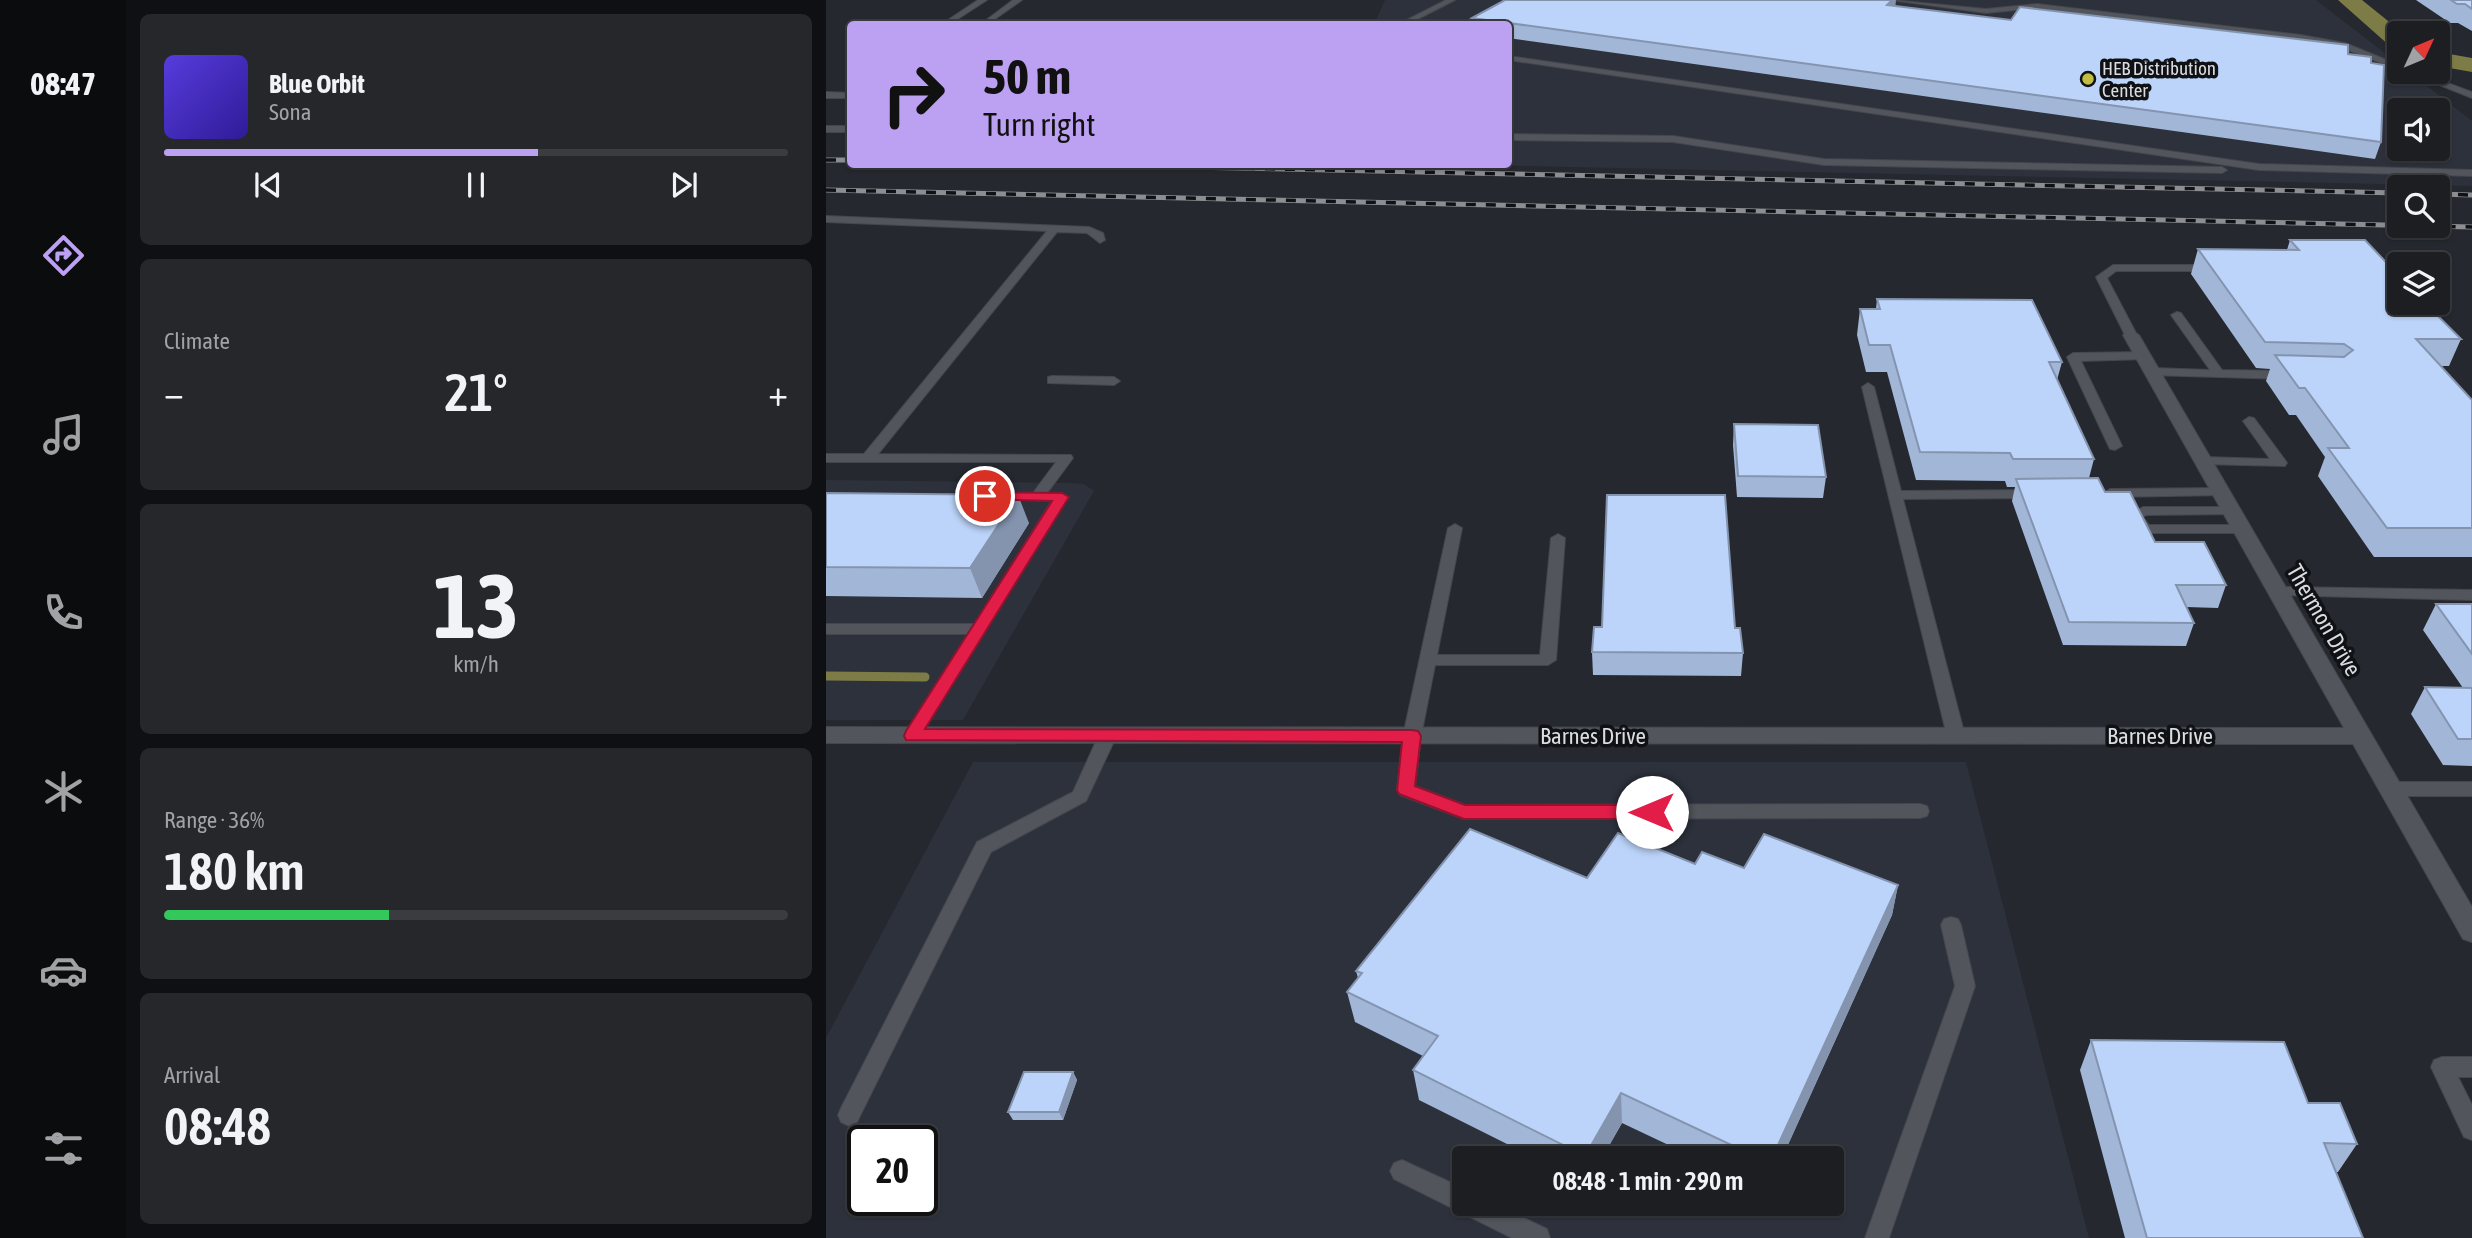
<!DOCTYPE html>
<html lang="en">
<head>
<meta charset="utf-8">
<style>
  :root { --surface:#1c1e22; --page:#25272a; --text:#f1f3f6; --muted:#a0a2a5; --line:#3a3c40; --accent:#bca0f2 }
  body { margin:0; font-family:"Asap Condensed",sans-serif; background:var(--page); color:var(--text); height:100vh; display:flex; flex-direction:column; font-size:26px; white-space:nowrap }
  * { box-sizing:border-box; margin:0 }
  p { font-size:23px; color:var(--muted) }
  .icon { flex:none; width:38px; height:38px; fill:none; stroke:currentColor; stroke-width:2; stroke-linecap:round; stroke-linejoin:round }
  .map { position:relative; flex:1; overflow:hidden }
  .panel { display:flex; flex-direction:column; gap:14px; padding:14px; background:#0f1013; width:700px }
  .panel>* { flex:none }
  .hud { position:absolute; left:21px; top:21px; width:665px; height:147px; border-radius:7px; box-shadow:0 2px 5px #0004,0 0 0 2px var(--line); background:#bca0f2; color:#111; overflow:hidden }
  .needle { width:46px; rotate:46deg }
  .controls { position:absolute; left:1561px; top:21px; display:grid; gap:14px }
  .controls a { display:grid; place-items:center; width:63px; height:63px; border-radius:7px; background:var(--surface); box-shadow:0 2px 5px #0004,0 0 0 2px var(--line); font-size:35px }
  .speed { position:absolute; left:21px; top:1125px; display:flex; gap:14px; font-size:35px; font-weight:700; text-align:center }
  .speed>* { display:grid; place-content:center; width:91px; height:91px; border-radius:50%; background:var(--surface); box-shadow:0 2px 5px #0004,0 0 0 2px var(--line); line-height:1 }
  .speed .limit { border:4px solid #111; border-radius:10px; background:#fff; color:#111 }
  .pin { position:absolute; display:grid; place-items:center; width:60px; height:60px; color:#fff; margin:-30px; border:4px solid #fff; border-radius:50%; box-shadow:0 2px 7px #0007 }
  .me { position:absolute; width:77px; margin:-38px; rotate:270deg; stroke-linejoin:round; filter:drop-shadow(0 0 5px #0008) }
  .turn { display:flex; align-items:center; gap:24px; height:147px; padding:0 21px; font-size:32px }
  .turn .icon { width:91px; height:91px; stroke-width:2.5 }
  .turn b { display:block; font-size:49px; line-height:60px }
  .big { font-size:52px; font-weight:600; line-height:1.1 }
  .panel .widget { flex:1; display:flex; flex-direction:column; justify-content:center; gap:10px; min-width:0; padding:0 24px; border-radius:10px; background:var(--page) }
  .panel .dial { align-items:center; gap:0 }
  .dial b { font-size:91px; line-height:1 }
  .song { display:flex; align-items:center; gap:21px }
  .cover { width:84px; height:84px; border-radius:10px; background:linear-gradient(135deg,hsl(250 70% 55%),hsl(250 70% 35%)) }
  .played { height:7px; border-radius:4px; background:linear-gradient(90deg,var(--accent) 60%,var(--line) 60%) }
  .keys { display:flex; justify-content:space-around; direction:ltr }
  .heat { display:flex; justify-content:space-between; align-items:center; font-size:38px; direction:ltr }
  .charge { height:10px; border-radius:5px; background:linear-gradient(90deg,#34c759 36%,var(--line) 0) }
  .trip { position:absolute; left:626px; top:1146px; width:392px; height:70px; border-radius:7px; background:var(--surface); box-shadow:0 2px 5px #0004,0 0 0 2px var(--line); font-weight:600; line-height:70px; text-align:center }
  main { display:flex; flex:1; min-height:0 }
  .menu { display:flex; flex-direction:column; width:126px; justify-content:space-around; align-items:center; background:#0b0c0e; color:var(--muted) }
  .menu .icon { width:49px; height:49px }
  .menu .on { color:var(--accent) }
  .menu b { font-size:32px; color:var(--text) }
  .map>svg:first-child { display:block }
</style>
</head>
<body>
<main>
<nav class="menu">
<b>08:47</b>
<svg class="icon on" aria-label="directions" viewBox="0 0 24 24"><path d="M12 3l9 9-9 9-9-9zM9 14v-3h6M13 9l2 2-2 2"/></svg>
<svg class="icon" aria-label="music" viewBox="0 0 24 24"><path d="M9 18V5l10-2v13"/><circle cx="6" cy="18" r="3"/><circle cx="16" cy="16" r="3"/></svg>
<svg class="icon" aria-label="phone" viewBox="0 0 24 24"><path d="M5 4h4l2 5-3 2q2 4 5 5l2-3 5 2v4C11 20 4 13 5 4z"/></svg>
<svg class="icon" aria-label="climate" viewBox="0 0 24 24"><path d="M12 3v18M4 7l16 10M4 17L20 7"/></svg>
<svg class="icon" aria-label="car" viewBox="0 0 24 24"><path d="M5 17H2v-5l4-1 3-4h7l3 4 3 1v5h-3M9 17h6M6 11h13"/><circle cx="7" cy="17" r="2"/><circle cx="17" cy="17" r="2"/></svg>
<svg class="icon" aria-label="filters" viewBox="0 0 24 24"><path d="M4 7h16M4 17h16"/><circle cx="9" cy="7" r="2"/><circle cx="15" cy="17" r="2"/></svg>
</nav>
<section class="panel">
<div class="widget">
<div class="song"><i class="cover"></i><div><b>Blue Orbit</b><p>Sona</p></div></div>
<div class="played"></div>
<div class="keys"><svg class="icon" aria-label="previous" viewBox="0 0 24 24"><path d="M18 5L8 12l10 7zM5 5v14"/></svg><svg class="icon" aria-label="pause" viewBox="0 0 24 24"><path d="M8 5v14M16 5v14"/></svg><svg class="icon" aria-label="next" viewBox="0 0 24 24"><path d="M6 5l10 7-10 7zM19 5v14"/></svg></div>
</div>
<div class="widget"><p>Climate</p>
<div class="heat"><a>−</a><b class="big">21°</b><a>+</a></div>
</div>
<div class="widget dial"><b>13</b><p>km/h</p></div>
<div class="widget"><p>Range · 36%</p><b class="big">180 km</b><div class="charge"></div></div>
<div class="widget"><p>Arrival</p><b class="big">08:48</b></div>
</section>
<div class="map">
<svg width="1646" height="1238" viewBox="0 0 1646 1238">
  <rect width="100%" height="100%" fill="#25282e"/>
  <!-- built -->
  <g fill="#2c313c" fill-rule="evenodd">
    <path d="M 559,0 L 1490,0 L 1573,64 L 1573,72 L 1583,72 L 1646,121 L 1646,186 L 649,165 L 682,164 L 682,24 L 548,24 ZM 1573,110 L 1612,110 L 1612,149 L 1573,149 Z"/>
    <path d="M 0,480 L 244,483 L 258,484 L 268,491 L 137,720 L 0,720 Z"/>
    <path d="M 147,762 L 1140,762 L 1263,1238 L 0,1238 L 0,1038 ZM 37,1141 L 96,1141 L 96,1200 L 37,1200 ZM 639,1158 L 1006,1158 L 1006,1204 L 639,1204 Z"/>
  </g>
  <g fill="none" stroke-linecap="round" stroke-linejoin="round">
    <!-- stream -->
    <path stroke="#7d7c46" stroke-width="9" d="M 0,676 L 99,677"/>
    <!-- river -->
    <g fill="#7d7c46" fill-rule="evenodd">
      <path d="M 1512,0 L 1536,0 L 1577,33 L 1573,33 L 1573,49 L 1565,47 Z"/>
      <path d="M 1612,52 L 1646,58 L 1646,72 L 1612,66 Z"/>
    </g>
    <defs>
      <g id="lane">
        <path d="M 152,0 L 161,0 L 124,24 L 116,24 Z"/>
        <path d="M 187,0 L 196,0 L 162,24 L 155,24 Z"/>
        <path d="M 620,0 L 629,0 L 582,24 L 573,24 Z"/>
        <path d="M 1065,0 L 1160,9 L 1211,4 L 1475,35 L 1519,43 L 1573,65 L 1573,70 L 1514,47 L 1475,39 L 1211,8 L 1160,13 Z"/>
        <path d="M 682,56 L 1433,164 L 1646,170 L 1646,176 L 1433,170 L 682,60 Z"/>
        <path d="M 1581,72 L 1592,72 L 1646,92 L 1646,98 Z"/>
        <path d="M 0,92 L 24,93 L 24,98 L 0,98 Z"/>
        <rect x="0" y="126" width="24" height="6"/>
        <path d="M 682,134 L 847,136 L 998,159 L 1396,167 L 1401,170 L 1396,173 L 998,165 L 847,142 L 682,140 Z"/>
        <path d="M 0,216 L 263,227 L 277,233 L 279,240 L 274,243 L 261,233 L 231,232 L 52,454 L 245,455 L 247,458 L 216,500 L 211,501 L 204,497 L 230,462 L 0,462 L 0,454 L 38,454 L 221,231 L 0,222 Z"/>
        <path d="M 1287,265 L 1386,265 L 1391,268 L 1386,271 L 1290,271 L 1281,278 L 1311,335 L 1305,339 L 1299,335 L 1270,277 Z"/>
        <path d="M 1351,312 L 1355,313 L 1396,370 L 1461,371 L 1467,375 L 1461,379 L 1323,375 L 1321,372 L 1327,368 L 1384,370 L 1345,315 Z"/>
        <path d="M 1317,352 L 1323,356 L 1321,359 L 1255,361 L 1296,446 L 1289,450 L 1284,449 L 1241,357 L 1247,353 Z"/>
        <path d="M 226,376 L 288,377 L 294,381 L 288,385 L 222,383 L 222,377 Z"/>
        <path d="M 1042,383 L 1048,387 L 1075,491 L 1206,490 L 1213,494 L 1206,498 L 1077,499 L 1139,736 L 1136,740 L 1124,740 L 1121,736 L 1036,387 Z"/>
        <path d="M 1423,417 L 1428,418 L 1459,460 L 1461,463 L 1459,466 L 1373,464 L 1371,461 L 1378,457 L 1444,459 L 1417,421 Z"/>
        <path d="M 1395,488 L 1402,492 L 1400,495 L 1284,497 L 1277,493 L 1284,489 Z"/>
        <path d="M 235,493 L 242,497 L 92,740 L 80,740 L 77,736 L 80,732 L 143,634 L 0,634 L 0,624 L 149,624 L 228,497 Z"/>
        <path d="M 1317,507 L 1406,507 L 1411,508 L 1413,511 L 1411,514 L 1320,515 L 1317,517 L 1323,525 L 1416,525 L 1423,529 L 1416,533 L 1320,533 L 1307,527 L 1302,516 Z"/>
        <path d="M 629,524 L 636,528 L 611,655 L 714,655 L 725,538 L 732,534 L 739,538 L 730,660 L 722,665 L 609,665 L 595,736 L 589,786 L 639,805 L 1094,804 L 1101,806 L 1103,811 L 1101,816 L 1094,818 L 638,819 L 574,795 L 571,790 L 577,736 L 622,528 Z"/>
        <path d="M 1452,587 L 1646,590 L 1646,600 L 1447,595 L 1444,592 Z"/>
        <path d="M 281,731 L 287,733 L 290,737 L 260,801 L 165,852 L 31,1122 L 23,1126 L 15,1122 L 12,1115 L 15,1108 L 151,842 L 247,792 L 272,737 L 275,733 Z"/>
        <path d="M 1564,782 L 1646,782 L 1646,796 L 1564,796 L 1558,794 L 1555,789 L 1558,784 Z"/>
        <path d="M 1125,917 L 1132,919 L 1135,925 L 1149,986 L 1063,1238 L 1039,1238 L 1129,986 L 1115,925 L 1118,919 Z"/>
        <path d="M 1616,1057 L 1646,1057 L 1646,1077 L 1632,1077 L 1646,1105 L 1646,1140 L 1638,1137 L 1605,1067 L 1608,1060 Z"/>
        <path d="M 576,1160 L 639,1189 L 639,1204 L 669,1204 L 721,1229 L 724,1238 L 686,1238 L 568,1179 L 564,1171 L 568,1163 Z"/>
      </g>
      <path id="street" d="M 1305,330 L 1313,335 L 1646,907 L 1646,942 L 1637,939 L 1527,744 L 0,743 L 0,727 L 1518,728 L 1297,335 Z"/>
    </defs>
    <!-- lane casing -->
    <use href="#lane" stroke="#43464b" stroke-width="2"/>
    <!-- street casing -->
    <use href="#street" stroke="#43464b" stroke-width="2"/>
    <!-- lane -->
    <use href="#lane" fill="#52565c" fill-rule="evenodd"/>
    <!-- street -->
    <use href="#street" fill="#52565c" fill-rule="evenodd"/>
    <defs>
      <g id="rail">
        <path d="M 0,160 L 24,160"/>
        <path d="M 219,164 L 1573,193"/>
        <path d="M 0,190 L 1646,227"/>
        <path d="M 1612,194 L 1646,195"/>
      </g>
    </defs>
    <!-- rail casing -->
    <use href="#rail" stroke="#8c8e93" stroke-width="5"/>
    <!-- rail -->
    <use href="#rail" stroke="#0f1114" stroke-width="3.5" stroke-dasharray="10" stroke-linecap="butt"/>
  </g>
  <!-- wall -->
  <g fill="#a2b6d7">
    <path d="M 1590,0 L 1646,0 L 1646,31 L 1632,23 L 1624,23 Z"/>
    <path d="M 1069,6 L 1185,20 L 1522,54 L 1545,63 L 1555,142 L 1549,159 L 682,38 L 682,24 L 646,24 L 646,18 Z"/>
    <path d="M 1464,240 L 1635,339 L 1623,366 L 1614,366 L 1646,400 L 1646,557 L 1548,557 L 1492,476 L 1499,457 L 1470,415 L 1463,415 L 1440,381 L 1444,369 L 1430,368 L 1365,274 L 1372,249 L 1461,250 Z"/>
    <path d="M 1051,299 L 1236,362 L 1231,380 L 1268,459 L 1263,478 L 1279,492 L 1329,542 L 1400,585 L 1392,608 L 1360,607 L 1368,623 L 1360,646 L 1237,645 L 1186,501 L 1189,487 L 1181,487 L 1179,481 L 1090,480 L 1061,372 L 1040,372 L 1031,335 L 1034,309 L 1050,309 Z"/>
    <path d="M 908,424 L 1000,477 L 997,498 L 911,497 L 907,445 Z"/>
    <path d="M 0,493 L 203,523 L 156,598 L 0,596 Z"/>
    <path d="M 1610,604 L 1646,604 L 1646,766 L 1617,765 L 1585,714 L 1599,687 L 1637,688 L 1597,630 Z"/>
    <path d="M 909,628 L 917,653 L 915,676 L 767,675 L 766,652 Z"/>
    <path d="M 869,864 L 1072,885 L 1066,915 L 956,1158 L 870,1158 L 796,1123 L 776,1158 L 709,1158 L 593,1100 L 587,1070 L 597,1056 L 529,1022 L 521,992 L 532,978 L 530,971 L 761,878 Z"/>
    <path d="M 1265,1040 L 1531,1144 L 1512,1172 L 1510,1172 L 1537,1238 L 1299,1238 L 1254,1070 Z"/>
    <path d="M 247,1072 L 251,1080 L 237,1120 L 187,1120 L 182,1112 Z"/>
  </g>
  <!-- shaded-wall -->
  <g fill="#8494af">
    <path d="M 1066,0 L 1070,0 L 1069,10 L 1061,5 Z"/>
    <path d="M 192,495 L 203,523 L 156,598 L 144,568 Z"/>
    <path d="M 1072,885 L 1066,915 L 956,1158 L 946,1158 Z"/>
    <path d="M 247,1072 L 251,1080 L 237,1120 L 233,1112 Z"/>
    <path d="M 795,1093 L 796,1123 L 776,1158 L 759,1158 L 759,1156 Z"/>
  </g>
  <!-- building -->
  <g fill="#bcd4fa" stroke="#8494af" stroke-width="2">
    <path d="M 679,0 L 1066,0 L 1061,5 L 1185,20 L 1194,7 L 1522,45 L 1522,54 L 1545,57 L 1545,63 L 1558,65 L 1555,142 L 646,18 Z"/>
    <path d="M 1625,0 L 1646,0 L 1646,9 L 1639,4 L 1631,4 Z"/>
    <path d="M 1464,240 L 1539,240 L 1573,276 L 1573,303 L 1599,303 L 1635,339 L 1590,339 L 1646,400 L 1646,528 L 1561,528 L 1502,448 L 1523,448 L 1479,388 L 1473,388 L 1449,355 L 1518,357 L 1527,350 L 1518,344 L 1439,342 L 1372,249 L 1473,250 Z"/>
    <path d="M 1051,299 L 1206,300 L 1236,362 L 1223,362 L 1268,459 L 1187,459 L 1184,453 L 1094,452 L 1064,345 L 1043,345 L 1034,309 L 1054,309 Z"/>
    <path d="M 908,424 L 992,425 L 1000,477 L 912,476 Z"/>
    <path d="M 1272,478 L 1279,492 L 1304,492 L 1329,542 L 1378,542 L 1400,585 L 1350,585 L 1368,623 L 1243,622 L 1190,479 Z"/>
    <path d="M 0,493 L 192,495 L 144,568 L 0,567 Z"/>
    <path d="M 781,495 L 899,495 L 909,628 L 914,628 L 917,653 L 766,652 L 768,627 L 776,627 Z"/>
    <path d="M 1610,604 L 1646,604 L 1646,654 Z"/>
    <path d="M 1599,687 L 1646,688 L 1646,739 L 1632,739 Z"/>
    <path d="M 644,829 L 761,878 L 792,833 L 869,864 L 876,852 L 918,868 L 938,834 L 1072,885 L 946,1158 L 933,1158 L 795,1093 L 759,1156 L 587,1070 L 612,1036 L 521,992 L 536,973 L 530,971 Z"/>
    <path d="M 1265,1040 L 1458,1042 L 1482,1103 L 1514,1103 L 1531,1144 L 1498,1143 L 1537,1238 L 1321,1238 Z"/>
    <path d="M 198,1072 L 247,1072 L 233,1112 L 182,1112 Z"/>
  </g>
  <!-- route -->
  <path fill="#e11d48" stroke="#92132f" stroke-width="2" d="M 159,492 L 236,493 L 243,497 L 99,729 L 586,730 L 592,731 L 595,736 L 589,786 L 639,805 L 826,805 L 832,807 L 835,812 L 832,817 L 826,819 L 638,819 L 573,794 L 571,790 L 576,742 L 80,740 L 78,736 L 80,731 L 226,501 L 154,499 L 154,493 Z"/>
  <!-- markers -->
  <circle fill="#c1bd40" stroke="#0f1114" stroke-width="2.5" cx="1262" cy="79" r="7"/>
  <g text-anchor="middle" stroke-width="7" stroke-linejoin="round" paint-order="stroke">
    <!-- far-poi labels -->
    <g font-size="19" fill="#dadce0" stroke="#0f1114" text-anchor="start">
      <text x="1276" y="75">HEB Distribution<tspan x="1276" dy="22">Center</tspan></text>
    </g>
    <!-- street labels -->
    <g font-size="23" fill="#dadce0" stroke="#0f1114">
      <text transform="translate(1498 620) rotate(60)" y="8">Thermon Drive</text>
      <text x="767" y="744">Barnes Drive</text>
      <text x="1334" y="744">Barnes Drive</text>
    </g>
  </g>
</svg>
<div class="controls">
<a><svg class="needle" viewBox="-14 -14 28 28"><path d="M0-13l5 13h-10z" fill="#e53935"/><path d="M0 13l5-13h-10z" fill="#a0a2a5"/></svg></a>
<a><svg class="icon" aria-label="sound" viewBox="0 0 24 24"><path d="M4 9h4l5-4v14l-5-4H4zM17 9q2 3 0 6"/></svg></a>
<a><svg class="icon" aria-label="search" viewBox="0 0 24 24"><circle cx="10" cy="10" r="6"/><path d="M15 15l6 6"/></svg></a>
<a><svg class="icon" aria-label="layers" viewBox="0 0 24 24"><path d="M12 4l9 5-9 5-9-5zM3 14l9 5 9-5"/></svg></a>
</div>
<div class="speed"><div class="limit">20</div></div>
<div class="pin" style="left:159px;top:496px;background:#d93025"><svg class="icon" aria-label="arrive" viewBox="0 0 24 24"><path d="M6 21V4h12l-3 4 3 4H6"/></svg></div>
<svg class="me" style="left:826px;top:812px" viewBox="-20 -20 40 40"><circle r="19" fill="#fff"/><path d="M0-13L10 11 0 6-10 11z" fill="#e11d48"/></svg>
<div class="trip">08:48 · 1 min · 290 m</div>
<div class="hud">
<div class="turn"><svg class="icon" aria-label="right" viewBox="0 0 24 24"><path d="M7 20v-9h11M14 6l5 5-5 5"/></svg><div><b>50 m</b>Turn right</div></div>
</div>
</div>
</main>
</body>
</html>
